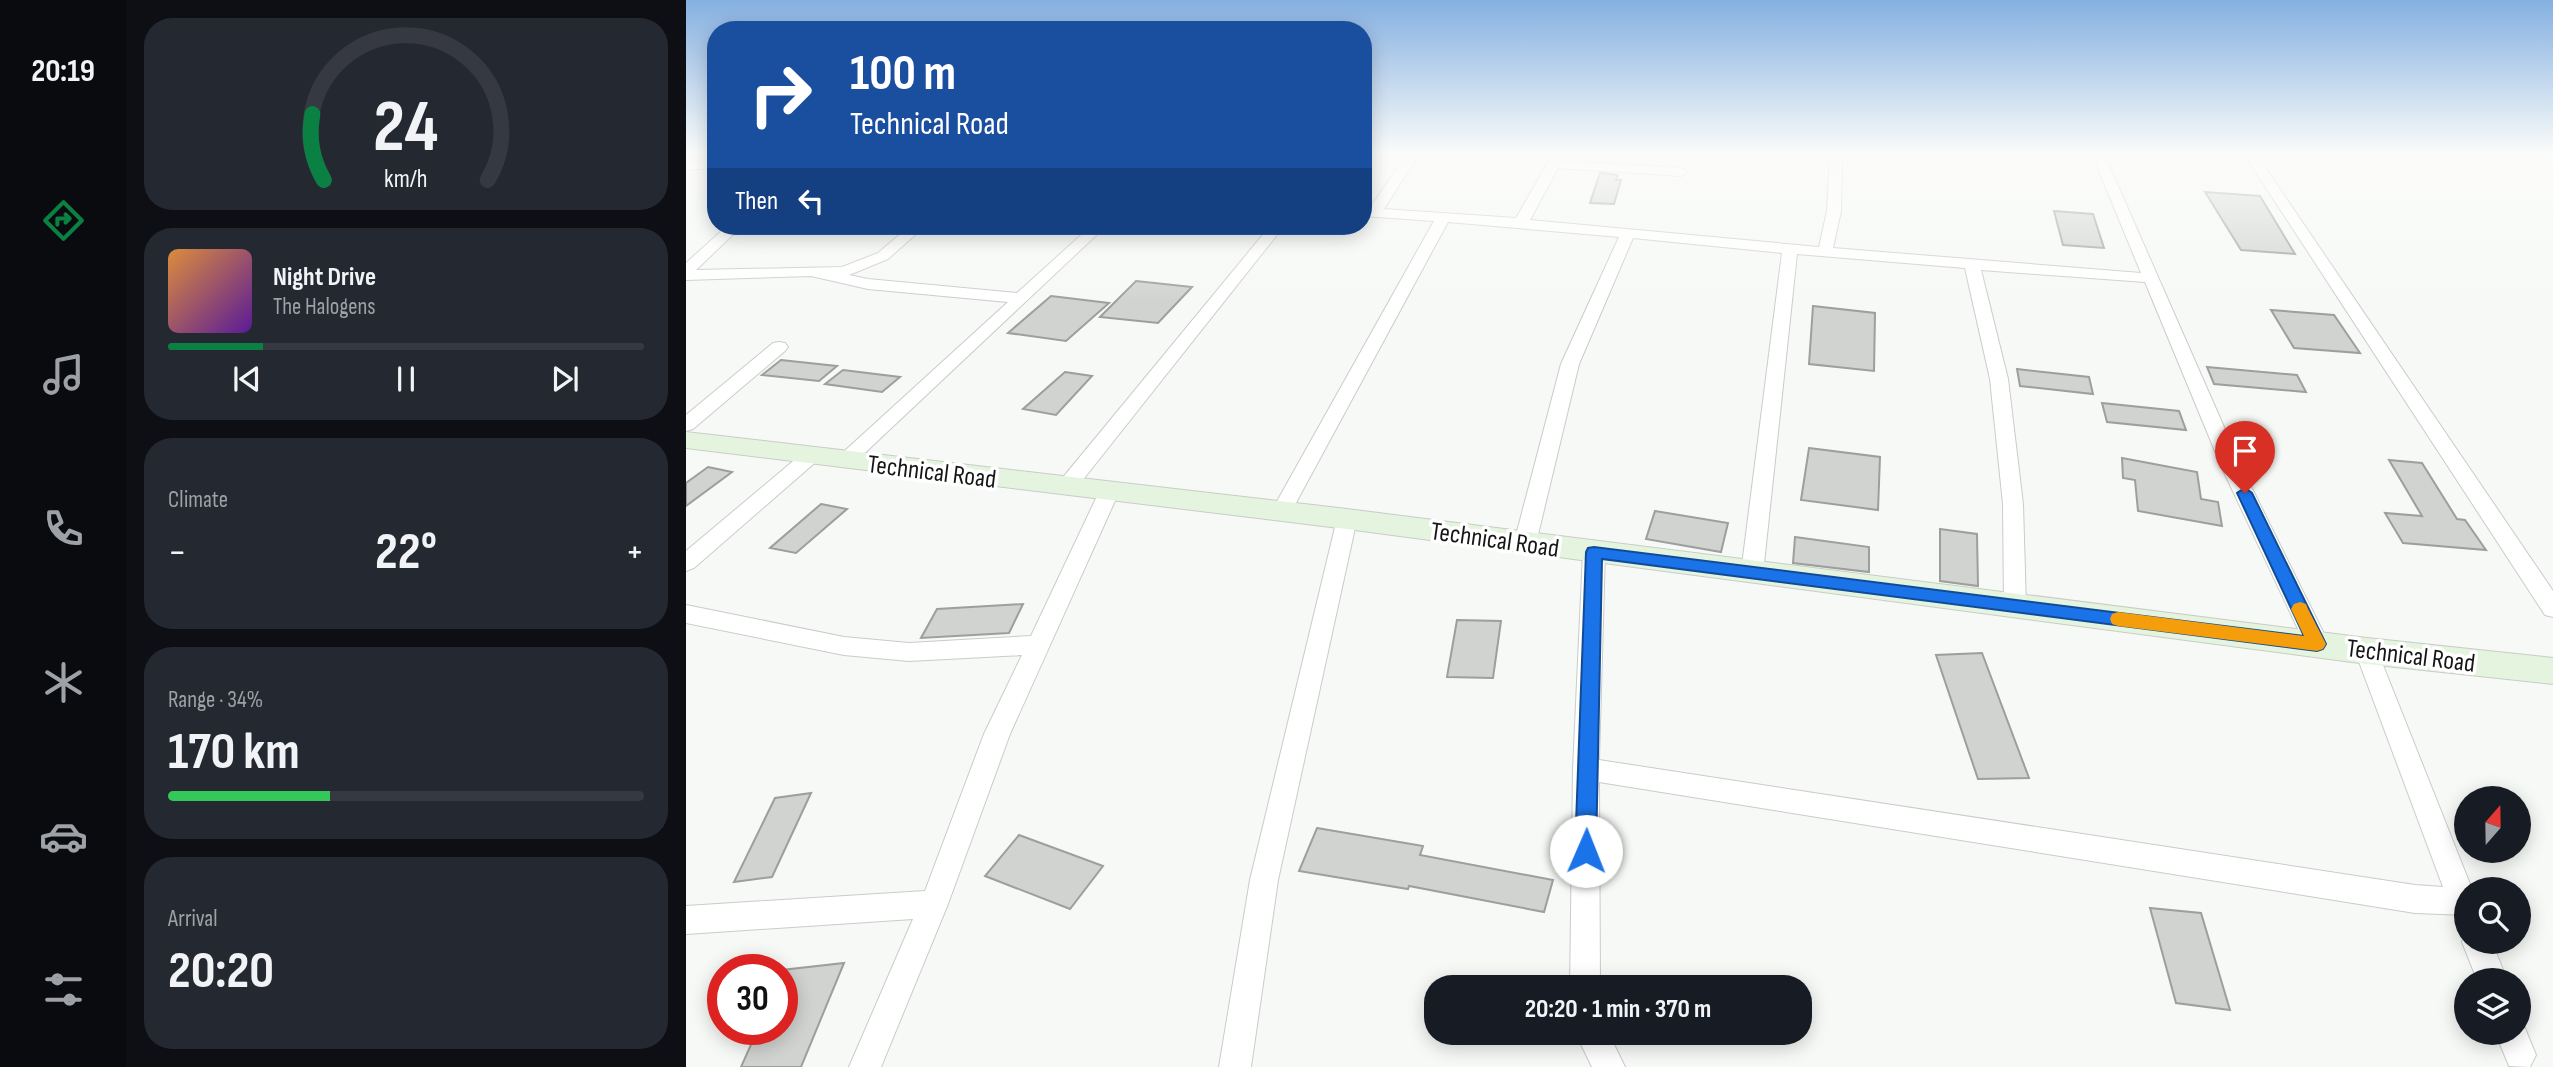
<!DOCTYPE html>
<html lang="en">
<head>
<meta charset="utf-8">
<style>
  :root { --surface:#171b24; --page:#242831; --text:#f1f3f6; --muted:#9ea1a6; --line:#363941; --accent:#0b8043 }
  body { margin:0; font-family:"Sofia Sans Condensed",sans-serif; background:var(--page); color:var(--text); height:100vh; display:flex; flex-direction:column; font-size:26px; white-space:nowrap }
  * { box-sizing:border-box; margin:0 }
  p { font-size:23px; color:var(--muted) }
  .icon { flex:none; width:38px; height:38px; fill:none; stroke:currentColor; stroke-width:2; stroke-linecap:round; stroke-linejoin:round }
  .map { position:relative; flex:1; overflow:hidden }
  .sheet { display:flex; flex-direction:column; gap:18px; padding:18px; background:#0d0f14; width:560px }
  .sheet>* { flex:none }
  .guide { position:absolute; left:21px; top:21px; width:665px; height:214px; border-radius:28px; box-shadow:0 4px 18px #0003; background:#1a4fa0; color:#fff; overflow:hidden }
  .needle { width:46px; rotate:20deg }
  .tools { position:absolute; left:1768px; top:786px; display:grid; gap:14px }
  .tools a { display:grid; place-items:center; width:77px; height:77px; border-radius:50%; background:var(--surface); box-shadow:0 4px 18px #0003; font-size:35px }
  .speed { position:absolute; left:21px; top:954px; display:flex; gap:14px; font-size:35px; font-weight:700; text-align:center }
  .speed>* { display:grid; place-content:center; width:91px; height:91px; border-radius:50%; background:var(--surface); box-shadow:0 4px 18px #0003; line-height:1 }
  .speed .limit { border:10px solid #d22; background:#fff; color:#111 }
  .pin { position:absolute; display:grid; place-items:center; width:60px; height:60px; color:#fff; margin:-72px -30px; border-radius:50% 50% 50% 0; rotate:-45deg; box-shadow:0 0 7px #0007 }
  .pin .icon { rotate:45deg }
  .me { position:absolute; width:77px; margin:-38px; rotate:1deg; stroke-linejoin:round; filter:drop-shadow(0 0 5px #0008) }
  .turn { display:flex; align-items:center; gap:24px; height:147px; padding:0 28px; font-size:32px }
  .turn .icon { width:91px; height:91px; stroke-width:2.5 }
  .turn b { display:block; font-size:49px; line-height:60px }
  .then { display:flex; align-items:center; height:66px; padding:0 28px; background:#0003; gap:14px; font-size:26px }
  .big { font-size:52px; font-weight:700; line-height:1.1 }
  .sheet .card { flex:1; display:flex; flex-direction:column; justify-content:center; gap:10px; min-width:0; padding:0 24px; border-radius:28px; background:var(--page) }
  .sheet .dial { align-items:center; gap:0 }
  .dial svg { height:182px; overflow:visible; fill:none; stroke:var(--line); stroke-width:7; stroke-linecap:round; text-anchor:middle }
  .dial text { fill:var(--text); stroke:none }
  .song { display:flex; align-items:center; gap:21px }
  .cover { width:84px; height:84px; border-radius:10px; background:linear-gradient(135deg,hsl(30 70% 55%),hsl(270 70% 35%)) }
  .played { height:7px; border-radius:4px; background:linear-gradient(90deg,var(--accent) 20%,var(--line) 20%) }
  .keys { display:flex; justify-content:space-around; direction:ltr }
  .heat { display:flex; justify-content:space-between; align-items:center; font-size:38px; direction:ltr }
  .charge { height:10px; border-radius:5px; background:linear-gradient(90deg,#34c759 34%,var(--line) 0) }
  .trip { position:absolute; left:738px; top:975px; width:388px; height:70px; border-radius:28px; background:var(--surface); box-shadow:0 4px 18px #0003; font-weight:700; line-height:70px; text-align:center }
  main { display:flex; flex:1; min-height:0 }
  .tabs { display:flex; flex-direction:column; width:126px; justify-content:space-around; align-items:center; background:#090b0e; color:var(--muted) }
  .tabs .icon { width:49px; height:49px }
  .tabs .active { color:var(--accent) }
  .tabs b { font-size:32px; color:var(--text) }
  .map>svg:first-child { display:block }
</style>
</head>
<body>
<main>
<nav class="tabs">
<b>20:19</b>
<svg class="icon active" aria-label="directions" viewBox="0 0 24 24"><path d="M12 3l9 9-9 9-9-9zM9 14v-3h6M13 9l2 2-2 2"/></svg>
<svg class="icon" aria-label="music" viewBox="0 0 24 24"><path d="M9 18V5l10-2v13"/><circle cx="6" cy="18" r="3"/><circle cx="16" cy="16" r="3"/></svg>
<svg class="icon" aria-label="phone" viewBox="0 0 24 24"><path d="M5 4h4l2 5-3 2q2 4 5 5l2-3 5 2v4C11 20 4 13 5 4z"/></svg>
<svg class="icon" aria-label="climate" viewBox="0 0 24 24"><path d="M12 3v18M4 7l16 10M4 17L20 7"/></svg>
<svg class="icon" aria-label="car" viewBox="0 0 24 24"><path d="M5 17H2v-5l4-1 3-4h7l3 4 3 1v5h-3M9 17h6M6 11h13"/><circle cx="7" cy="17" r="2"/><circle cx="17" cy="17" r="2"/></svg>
<svg class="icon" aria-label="filters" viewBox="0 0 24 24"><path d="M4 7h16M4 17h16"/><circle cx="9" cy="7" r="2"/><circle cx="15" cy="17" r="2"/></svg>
</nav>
<section class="sheet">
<div class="card dial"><svg viewBox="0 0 100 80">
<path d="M14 69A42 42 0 1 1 86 69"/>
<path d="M14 69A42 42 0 0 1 9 40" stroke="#0b8043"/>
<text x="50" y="56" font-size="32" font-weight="700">24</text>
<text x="50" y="72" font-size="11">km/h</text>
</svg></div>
<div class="card">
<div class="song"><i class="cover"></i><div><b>Night Drive</b><p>The Halogens</p></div></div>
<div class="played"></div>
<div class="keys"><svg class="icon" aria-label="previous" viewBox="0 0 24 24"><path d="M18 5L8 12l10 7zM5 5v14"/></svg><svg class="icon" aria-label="pause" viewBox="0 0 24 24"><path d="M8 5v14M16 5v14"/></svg><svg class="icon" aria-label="next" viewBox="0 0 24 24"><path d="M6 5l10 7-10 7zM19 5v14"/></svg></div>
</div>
<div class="card"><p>Climate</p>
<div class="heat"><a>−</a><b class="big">22°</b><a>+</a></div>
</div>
<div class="card"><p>Range · 34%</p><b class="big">170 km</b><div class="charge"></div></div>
<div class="card"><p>Arrival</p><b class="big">20:20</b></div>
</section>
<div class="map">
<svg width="1867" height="1067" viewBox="0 0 1867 1067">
  <rect width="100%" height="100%" fill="#f6f9f5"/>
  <!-- building -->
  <g fill="#d0d3cf" stroke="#9c9f9b" stroke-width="2">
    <path d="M 914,173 L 932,175 L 930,180 L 935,180 L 928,204 L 904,203 Z"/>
    <path d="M 1519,192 L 1574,196 L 1609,254 L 1555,250 Z"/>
    <path d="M 1368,211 L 1407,214 L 1418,248 L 1377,245 Z"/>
    <path d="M 450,281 L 506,287 L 472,323 L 414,317 Z"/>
    <path d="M 365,296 L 423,303 L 380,341 L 322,333 Z"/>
    <path d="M 1127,306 L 1189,313 L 1188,371 L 1123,364 Z"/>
    <path d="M 1585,310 L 1648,315 L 1674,353 L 1608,348 Z"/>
    <path d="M 95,360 L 151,366 L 133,381 L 76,375 Z"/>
    <path d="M 1521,367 L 1611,375 L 1620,392 L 1528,384 Z"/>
    <path d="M 1331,369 L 1403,377 L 1407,394 L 1334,386 Z"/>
    <path d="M 157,370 L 214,377 L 196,392 L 139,384 Z"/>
    <path d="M 379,372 L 406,376 L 370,415 L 337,409 Z"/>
    <path d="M 1416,403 L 1493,411 L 1500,430 L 1421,422 Z"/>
    <path d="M 1123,448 L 1194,457 L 1192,510 L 1115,500 Z"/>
    <path d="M 1436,458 L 1511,472 L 1515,499 L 1532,502 L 1536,526 L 1452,511 L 1449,480 L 1437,478 Z"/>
    <path d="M 1703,460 L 1736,463 L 1771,519 L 1779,520 L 1800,550 L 1717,543 L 1699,513 L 1736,516 Z"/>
    <path d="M 22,467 L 46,472 L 0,506 L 0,483 Z"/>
    <path d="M 135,504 L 161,509 L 110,553 L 84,548 Z"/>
    <path d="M 969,511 L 1042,523 L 1035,552 L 960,539 Z"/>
    <path d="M 1254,529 L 1291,534 L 1292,586 L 1254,581 Z"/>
    <path d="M 1109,537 L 1183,547 L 1183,572 L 1107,563 Z"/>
    <path d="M 337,604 L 323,633 L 235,638 L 251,609 Z"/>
    <path d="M 771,620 L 815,621 L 807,678 L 761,677 Z"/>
    <path d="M 1296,653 L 1343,778 L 1292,779 L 1250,655 Z"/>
    <path d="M 125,793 L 86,877 L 48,882 L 89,798 Z"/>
    <path d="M 631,828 L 737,846 L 734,855 L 867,880 L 858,912 L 723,886 L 722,889 L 613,871 Z"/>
    <path d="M 333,835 L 417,866 L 384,909 L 299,876 Z"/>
    <path d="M 1464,908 L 1515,913 L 1544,1010 L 1490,1003 Z"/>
    <path d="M 158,963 L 115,1067 L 55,1067 L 72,1029 L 96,1029 L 96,970 Z"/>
  </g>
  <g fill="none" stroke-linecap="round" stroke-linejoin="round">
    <defs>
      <g id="street">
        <path d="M 721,154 L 733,154 L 698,209 L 830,218 L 867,154 L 879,154 L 876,161 L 995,168 L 1002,172 L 995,176 L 872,168 L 844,220 L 1133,247 L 1141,211 L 1144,154 L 1156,154 L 1155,211 L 1147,248 L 1455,273 L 1406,154 L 1418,154 L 1556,468 L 1643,644 L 1639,650 L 1631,653 L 1623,650 L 1619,644 L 1536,468 L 1459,282 L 1295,270 L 1322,379 L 1337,504 L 1340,606 L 1337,612 L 1329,614 L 1321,612 L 1318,606 L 1317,504 L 1304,379 L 1279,268 L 1111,254 L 1077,573 L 1074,579 L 1066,581 L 1058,579 L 1055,573 L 1096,253 L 947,238 L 893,364 L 850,543 L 846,548 L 839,550 L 832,548 L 828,543 L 875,364 L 933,237 L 762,222 L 605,512 L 602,517 L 588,517 L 585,512 L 748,221 L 677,216 L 677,208 L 684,208 Z"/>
        <path d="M 1558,154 L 1570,154 L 1867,591 L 1867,617 L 1859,615 Z"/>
        <path d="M 30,160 L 30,168 L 0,170 L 0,162 Z"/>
        <path d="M 41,226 L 56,226 L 10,270 L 156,267 L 192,253 L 224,226 L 239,226 L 202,259 L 163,275 L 182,279 L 331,293 L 405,226 L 420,226 L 166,465 L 152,465 L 149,461 L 152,457 L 322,302 L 182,289 L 125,276 L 0,280 L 0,263 Z"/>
        <path d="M 584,226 L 598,226 L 388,491 L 374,491 L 371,486 L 374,481 Z"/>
        <path d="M 93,342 L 99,343 L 102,347 L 99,351 L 7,429 L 0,431 L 0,415 L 87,343 Z"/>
        <path d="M 125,450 L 132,452 L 135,456 L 132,460 L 8,568 L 0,571 L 0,551 L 118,452 Z"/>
        <path d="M 423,485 L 430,487 L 433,492 L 324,734 L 262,904 L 195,1067 L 163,1067 L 227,919 L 0,934 L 0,906 L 239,891 L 298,734 L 336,655 L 223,661 L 158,655 L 0,623 L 0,605 L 158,637 L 223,643 L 345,636 L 413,492 L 416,487 Z"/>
        <path d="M 661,512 L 668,514 L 671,519 L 592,880 L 565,1067 L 533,1067 L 564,880 L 651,519 L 654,514 Z"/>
        <path d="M 908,544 L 916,547 L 919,552 L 913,760 L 1729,885 L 1757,887 L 1669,651 L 1673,645 L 1681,642 L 1689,645 L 1786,889 L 1780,889 L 1780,915 L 1729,913 L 913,782 L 914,987 L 884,987 L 887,769 L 897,552 L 900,547 Z"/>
        <path d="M 1780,933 L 1780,942 L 1806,942 L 1821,980 L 1791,980 L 1776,942 Z"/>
        <path d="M 1832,1019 L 1836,1021 L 1850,1055 L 1844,1067 L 1823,1066 L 1809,1032 L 1832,1032 Z"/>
        <path d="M 889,1032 L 922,1032 L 939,1067 L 906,1067 Z"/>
      </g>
      <path id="secondary" d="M 0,432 L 661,509 L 1681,638 L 1867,658 L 1867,684 L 1681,664 L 661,529 L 0,448 Z"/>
    </defs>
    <!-- street casing -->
    <use href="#street" stroke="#c9ccc8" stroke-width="2"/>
    <!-- secondary casing -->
    <use href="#secondary" stroke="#c9ccc8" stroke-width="2"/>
    <!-- street -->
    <use href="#street" fill="#fff" fill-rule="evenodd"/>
    <!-- secondary -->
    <use href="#secondary" fill="#e5f4df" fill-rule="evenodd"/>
  </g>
  <!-- sky -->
  <linearGradient id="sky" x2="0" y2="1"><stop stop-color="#85b0e1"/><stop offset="0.51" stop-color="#fbfcfa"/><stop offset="1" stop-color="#fbfcfa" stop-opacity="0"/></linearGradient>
  <rect width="1867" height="303" fill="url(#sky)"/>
  <!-- route -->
  <path fill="#1a73e8" stroke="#114b97" stroke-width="2" d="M 1559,488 L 1566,493 L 1640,644 L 1637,649 L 1631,651 L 916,559 L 910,851 L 907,858 L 900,861 L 892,858 L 889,851 L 900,552 L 902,548 L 908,547 L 1618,636 L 1551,493 Z"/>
  <!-- slow -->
  <path fill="#f59e0b" d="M 1614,602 L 1620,604 L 1622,609 L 1640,644 L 1637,649 L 1631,651 L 1432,626 L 1426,624 L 1424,619 L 1426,614 L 1432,612 L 1618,636 L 1605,609 L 1608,604 Z"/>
  <g text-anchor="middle" stroke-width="7" stroke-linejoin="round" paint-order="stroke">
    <!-- street labels -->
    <g font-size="26" fill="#151615" stroke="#fff">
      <text transform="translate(246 471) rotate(7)" y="9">Technical Road</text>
      <text transform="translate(809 539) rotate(8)" y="9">Technical Road</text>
      <text transform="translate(1725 655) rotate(7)" y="9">Technical Road</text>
    </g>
  </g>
</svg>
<div class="tools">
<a><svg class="needle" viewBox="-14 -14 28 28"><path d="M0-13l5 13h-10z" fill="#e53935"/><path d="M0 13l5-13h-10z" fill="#9ea1a6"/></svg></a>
<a><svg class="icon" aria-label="search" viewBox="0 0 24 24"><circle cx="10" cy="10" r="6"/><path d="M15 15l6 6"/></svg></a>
<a><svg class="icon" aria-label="layers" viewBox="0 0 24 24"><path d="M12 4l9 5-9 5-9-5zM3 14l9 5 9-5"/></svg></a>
</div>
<div class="speed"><div class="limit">30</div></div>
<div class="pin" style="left:1559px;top:493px;background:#d93025"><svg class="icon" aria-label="arrive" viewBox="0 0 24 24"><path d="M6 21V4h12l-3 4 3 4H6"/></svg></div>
<svg class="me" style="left:900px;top:851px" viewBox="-20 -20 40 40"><circle r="19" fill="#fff"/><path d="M0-13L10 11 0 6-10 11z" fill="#1a73e8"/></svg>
<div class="trip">20:20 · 1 min · 370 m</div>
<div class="guide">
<div class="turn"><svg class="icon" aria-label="right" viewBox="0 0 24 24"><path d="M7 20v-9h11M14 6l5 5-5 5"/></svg><div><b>100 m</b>Technical Road</div></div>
<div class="then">Then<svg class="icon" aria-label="left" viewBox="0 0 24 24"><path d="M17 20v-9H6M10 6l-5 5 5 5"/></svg></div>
</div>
</div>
</main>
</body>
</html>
